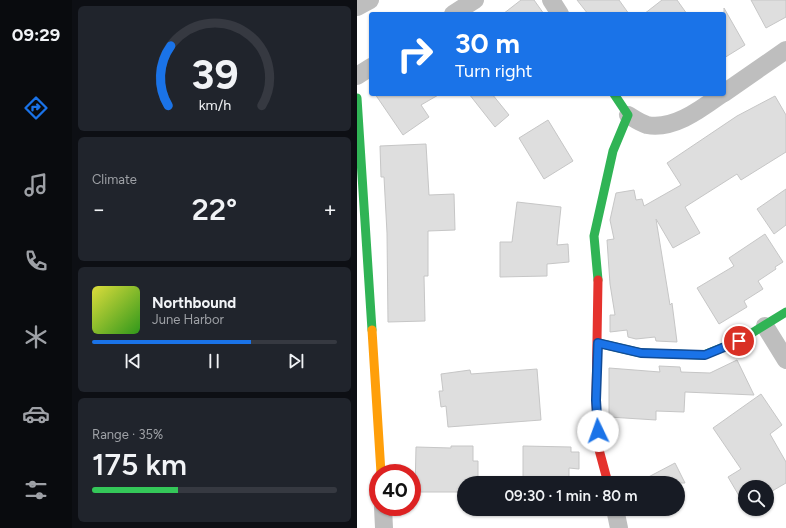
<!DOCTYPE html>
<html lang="en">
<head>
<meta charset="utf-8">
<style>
  :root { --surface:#171b24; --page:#20242c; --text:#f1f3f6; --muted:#9ea1a6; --line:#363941; --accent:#1a73e8 }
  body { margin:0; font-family:Figtree,sans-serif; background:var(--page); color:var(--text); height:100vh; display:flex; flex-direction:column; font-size:15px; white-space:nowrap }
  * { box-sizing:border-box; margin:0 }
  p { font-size:13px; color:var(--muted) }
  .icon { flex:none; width:22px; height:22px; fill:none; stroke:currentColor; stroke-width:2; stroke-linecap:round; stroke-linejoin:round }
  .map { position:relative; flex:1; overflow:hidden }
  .side { display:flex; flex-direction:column; gap:6px; padding:6px; background:#0d0f14; width:285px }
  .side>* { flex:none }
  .top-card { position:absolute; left:12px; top:12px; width:357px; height:84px; border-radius:4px; box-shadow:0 1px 3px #0004; background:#1a73e8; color:#fff; overflow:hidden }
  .controls { position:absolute; left:381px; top:480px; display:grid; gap:8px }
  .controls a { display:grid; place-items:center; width:36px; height:36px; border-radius:50%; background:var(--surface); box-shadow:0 1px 3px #0004; font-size:20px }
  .speed { position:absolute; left:12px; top:464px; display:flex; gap:8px; font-size:20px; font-weight:700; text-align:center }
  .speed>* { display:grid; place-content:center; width:52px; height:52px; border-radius:50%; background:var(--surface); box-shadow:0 1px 3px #0004; line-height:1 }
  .speed .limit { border:6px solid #d22; background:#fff; color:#111 }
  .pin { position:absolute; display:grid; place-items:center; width:34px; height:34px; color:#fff; margin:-17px; border:2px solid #fff; border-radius:50%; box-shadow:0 1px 4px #0007 }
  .me { position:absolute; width:44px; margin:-22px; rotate:357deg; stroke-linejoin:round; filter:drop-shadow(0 0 3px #0008) }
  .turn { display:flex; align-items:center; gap:14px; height:84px; padding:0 20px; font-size:18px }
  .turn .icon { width:52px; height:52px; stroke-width:2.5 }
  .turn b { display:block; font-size:28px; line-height:34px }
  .big { font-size:30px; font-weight:600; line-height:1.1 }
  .side .card { flex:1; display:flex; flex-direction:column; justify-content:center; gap:6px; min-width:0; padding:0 14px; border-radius:6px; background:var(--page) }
  .side .dial { align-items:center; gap:0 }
  .dial svg { height:104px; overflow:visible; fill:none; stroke:var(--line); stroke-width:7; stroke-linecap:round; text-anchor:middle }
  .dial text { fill:var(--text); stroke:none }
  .song { display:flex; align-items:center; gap:12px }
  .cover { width:48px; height:48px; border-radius:6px; background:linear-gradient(135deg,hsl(60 70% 55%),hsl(110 70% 35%)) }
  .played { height:4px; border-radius:2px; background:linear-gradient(90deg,var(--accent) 65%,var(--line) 65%) }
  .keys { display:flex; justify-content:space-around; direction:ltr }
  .heat { display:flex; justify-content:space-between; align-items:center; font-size:22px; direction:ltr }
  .charge { height:6px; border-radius:3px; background:linear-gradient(90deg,#34c759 35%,var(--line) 0) }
  .trip { position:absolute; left:100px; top:476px; width:228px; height:40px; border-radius:20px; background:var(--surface); box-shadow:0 1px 3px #0004; font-weight:600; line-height:40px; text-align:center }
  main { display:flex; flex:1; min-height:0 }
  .tab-bar { display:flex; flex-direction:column; width:72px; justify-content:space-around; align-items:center; background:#090b0e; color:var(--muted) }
  .tab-bar .icon { width:28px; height:28px }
  .tab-bar .on { color:var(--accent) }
  .tab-bar b { font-size:18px; color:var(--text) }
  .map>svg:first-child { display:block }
</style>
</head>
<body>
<main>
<nav class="tab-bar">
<b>09:29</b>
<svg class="icon on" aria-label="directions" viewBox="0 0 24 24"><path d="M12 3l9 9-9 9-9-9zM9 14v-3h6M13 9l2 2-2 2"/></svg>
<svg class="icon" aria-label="music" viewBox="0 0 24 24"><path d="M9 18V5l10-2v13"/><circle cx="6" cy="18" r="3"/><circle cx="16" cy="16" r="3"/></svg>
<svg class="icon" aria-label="phone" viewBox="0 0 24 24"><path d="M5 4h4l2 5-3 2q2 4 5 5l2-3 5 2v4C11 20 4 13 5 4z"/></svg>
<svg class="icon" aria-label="climate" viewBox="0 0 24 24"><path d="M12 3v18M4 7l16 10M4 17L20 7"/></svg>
<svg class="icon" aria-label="car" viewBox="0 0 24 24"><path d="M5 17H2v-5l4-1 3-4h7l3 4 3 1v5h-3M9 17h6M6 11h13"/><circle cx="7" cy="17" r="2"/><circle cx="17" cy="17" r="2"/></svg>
<svg class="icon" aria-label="filters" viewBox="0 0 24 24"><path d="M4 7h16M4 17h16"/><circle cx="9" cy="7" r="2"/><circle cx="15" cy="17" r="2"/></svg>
</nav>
<section class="side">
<div class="card dial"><svg viewBox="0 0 100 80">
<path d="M14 69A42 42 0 1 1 86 69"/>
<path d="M14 69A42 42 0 0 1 16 23" stroke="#1a73e8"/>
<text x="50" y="56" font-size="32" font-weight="700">39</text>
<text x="50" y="72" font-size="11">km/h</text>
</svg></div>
<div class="card"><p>Climate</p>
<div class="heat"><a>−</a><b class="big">22°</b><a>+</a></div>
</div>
<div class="card">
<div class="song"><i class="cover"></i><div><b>Northbound</b><p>June Harbor</p></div></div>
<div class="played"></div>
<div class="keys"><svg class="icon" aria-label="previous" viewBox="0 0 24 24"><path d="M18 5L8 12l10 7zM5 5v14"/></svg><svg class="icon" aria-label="pause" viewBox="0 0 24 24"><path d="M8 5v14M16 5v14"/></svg><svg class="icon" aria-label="next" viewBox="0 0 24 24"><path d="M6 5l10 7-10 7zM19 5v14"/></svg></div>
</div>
<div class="card"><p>Range · 35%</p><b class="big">175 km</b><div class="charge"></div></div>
</section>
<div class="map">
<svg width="429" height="528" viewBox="0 0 429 528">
  <rect width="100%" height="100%" fill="#fff"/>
  <!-- building -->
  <g fill="#dedede" stroke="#c6c6c6">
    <path d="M 164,0 L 177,0 L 187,14 L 146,14 Z"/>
    <path d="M 220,0 L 262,0 L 272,14 L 231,14 Z"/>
    <path d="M 305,0 L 320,0 L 330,14 L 287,14 Z"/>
    <path d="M 394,0 L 429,0 L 429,17 L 409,28 Z"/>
    <path d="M 367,8 L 388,45 L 367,58 Z"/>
    <path d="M 18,94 L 83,94 L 64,105 L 72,117 L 46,135 Z"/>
    <path d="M 112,94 L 135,94 L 152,115 L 138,127 Z"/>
    <path d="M 418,96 L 429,115 L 429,152 L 384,180 L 380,174 L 328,207 L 343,233 L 316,248 L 299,219 L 313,305 L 315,303 L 320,342 L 299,341 L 298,337 L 279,339 L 271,337 L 270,330 L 253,332 L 253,315 L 258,315 L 253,284 L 250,240 L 257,239 L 253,220 L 259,193 L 277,190 L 279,200 L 285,199 L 287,206 L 324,185 L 310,163 L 380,116 Z"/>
    <path d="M 191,120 L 216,161 L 187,179 L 162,138 Z"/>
    <path d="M 69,144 L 72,195 L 97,194 L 98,230 L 71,231 L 71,276 L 67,276 L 68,321 L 31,322 L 30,233 L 27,177 L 24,177 L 23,146 Z"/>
    <path d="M 429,189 L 429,225 L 417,234 L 400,209 Z"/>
    <path d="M 160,202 L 204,207 L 200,245 L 211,244 L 212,262 L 190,264 L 190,276 L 143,277 L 143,242 L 155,242 Z"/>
    <path d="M 408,234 L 426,262 L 418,267 L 419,269 L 401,281 L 406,289 L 387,301 L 390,307 L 362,324 L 340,288 L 377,266 L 372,258 Z"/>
    <path d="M 380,360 L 397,395 L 328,392 L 327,412 L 299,411 L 299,420 L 252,417 L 252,368 L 303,372 L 302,366 L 323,367 L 324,372 L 353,373 Z"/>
    <path d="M 180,369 L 184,420 L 91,427 L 89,406 L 84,407 L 82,391 L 86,391 L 84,374 L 113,370 L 114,374 Z"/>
    <path d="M 404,394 L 425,425 L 413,434 L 429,462 L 429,483 L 410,494 L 410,487 L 388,487 L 388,506 L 371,477 L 384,469 L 356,428 Z"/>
    <path d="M 94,446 L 116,446 L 116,461 L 121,461 L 121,481 L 111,481 L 111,483 L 107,483 L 107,492 L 58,492 L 59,447 L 94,448 Z"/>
    <path d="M 166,446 L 214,447 L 214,452 L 222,452 L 222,469 L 212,468 L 212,482 L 166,481 Z"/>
    <path d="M 318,463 L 328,483 L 280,483 Z"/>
  </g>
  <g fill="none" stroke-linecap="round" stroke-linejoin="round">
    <!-- street -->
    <g stroke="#bebebe" stroke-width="18">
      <path d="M 194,0 L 203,14"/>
      <path d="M 0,7 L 13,0"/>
      <path d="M 96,14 L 118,0"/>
      <path d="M 0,76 L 14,67"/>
      <path d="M 367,93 L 429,50"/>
      <path d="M 271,115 C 276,118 283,123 290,125 C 317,130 344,109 365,94"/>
      <path d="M 408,326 L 429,360"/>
      <path d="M 26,507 L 27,528"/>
      <path d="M 258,509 L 262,528"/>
    </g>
    <!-- fast -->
    <g stroke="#30b455" stroke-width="9">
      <path d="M 0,98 L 15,330"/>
      <path d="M 241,280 L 237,236 L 256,151 L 271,115 L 257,94"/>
      <path d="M 241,343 L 284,353 L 347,355 L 382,341 L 429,312"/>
    </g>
    <!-- slow -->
    <path stroke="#ff9f0a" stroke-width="9" d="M 15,330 L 24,473"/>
    <!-- jam -->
    <path stroke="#e5322d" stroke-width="9" d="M 241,280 L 239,400 L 241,446 L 251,483"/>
  </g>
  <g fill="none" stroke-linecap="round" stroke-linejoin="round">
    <defs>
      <path id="route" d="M 241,431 L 239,400 L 241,343 L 284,353 L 348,355 L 382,341"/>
    </defs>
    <!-- route casing -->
    <use href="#route" stroke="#114b97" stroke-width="10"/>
    <!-- route -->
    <use href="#route" stroke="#1a73e8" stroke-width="7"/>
  </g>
</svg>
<div class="controls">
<a><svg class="icon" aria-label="search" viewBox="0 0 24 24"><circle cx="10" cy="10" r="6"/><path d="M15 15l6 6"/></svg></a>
</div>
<div class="speed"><div class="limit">40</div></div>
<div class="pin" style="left:382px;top:341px;background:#d93025"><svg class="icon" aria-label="arrive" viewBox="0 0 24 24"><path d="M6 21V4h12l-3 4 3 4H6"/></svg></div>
<svg class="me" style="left:241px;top:431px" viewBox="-20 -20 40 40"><circle r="19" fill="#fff"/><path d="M0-13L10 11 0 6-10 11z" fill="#1a73e8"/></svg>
<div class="trip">09:30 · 1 min · 80 m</div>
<div class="top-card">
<div class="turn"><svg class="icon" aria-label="right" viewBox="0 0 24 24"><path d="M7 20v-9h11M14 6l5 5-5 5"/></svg><div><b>30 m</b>Turn right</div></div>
</div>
</div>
</main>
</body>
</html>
